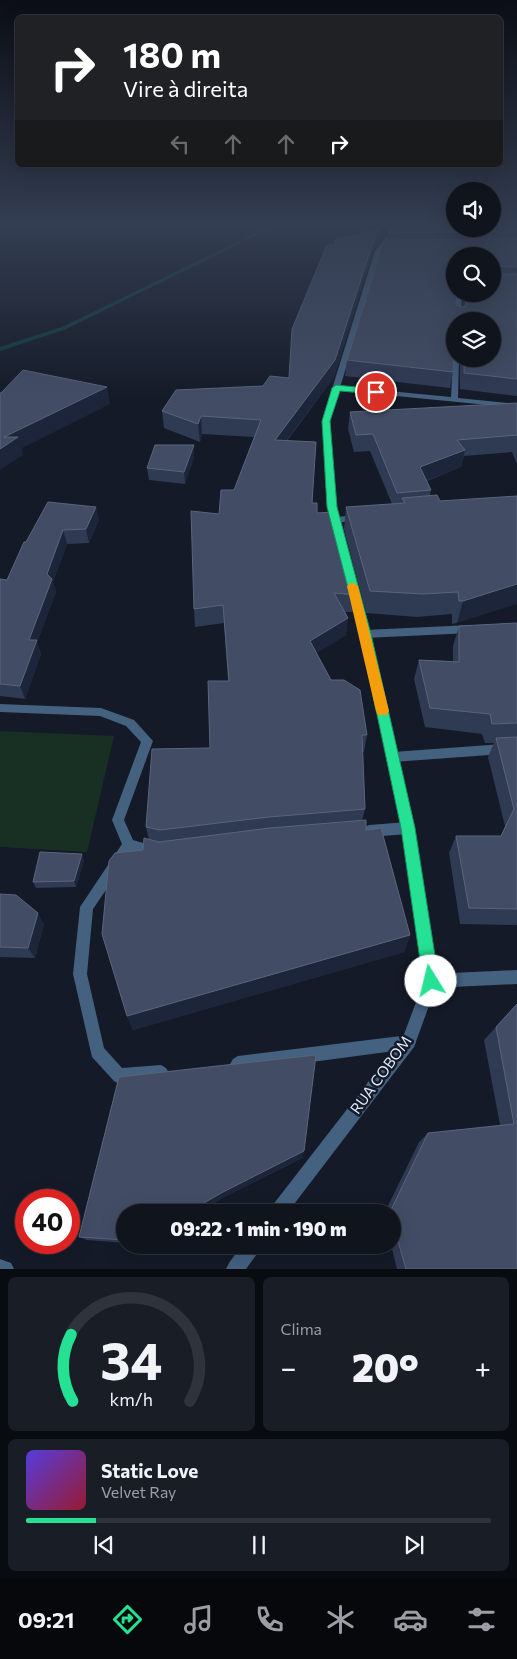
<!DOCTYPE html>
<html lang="pt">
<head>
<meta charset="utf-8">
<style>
  :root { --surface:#0f141d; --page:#181d26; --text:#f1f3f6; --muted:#9b9ea4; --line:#2f333b; --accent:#24e193 }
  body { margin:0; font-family:Commissioner,sans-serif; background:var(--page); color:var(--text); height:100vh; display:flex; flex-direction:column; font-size:19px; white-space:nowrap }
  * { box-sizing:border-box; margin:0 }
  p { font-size:16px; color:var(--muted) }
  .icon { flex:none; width:28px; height:28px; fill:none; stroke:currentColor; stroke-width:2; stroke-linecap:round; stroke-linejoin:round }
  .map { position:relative; height:1269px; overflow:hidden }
  .sheet { display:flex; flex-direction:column; gap:8px; padding:8px; background:#080b10; flex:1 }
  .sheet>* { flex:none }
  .guide { position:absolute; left:15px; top:15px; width:488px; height:152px; border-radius:8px; box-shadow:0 5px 20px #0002,0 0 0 1px var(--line); background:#202124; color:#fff; overflow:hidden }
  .buttons { position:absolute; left:446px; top:182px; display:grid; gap:10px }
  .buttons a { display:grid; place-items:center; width:55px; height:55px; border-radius:50%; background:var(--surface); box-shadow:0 5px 20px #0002,0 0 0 1px var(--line); font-size:25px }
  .speed { position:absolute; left:15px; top:1189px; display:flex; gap:10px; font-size:25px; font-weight:700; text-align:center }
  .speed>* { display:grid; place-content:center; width:65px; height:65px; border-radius:50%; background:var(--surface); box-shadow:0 5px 20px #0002,0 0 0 1px var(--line); line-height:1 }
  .speed .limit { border:8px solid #d22; background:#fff; color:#111 }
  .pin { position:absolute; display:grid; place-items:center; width:42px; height:42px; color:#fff; margin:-21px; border:2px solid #fff; border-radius:50%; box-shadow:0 1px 5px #0007 }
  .me { position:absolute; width:55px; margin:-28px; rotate:351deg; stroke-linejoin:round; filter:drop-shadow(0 0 4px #0008) }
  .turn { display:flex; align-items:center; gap:18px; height:105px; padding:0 25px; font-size:22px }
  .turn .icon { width:65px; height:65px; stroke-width:2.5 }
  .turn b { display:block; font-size:35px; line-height:42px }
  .lanes { display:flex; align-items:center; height:48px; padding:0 25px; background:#0003; justify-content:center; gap:25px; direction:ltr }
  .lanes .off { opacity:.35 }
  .big { font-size:38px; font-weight:800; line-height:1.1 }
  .sheet .tile { flex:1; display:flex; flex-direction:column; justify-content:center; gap:8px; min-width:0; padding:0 18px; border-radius:8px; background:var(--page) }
  .sheet .dial { align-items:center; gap:0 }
  .dial svg { height:130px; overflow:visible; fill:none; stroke:var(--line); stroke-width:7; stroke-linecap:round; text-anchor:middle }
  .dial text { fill:var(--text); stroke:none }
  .song { display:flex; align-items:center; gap:15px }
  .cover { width:60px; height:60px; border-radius:8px; background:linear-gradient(135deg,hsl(250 70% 55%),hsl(350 70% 35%)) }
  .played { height:5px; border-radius:2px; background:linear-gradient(90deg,var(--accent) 15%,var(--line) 15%) }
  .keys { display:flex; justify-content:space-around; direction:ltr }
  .heat { display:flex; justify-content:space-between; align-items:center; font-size:28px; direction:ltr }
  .sheet .tiles { flex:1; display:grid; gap:8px; grid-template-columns:1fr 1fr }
  .tile:last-child { grid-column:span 2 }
  .trip { position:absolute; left:116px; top:1204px; width:285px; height:50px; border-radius:25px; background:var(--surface); box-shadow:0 5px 20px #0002,0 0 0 1px var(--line); font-weight:800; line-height:50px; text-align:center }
  .tab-bar { display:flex; height:80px; justify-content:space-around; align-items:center; background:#06080c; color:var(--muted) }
  .tab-bar .icon { width:35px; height:35px }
  .tab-bar .current { color:var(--accent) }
  .tab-bar b { font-size:22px; color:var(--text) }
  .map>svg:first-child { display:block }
</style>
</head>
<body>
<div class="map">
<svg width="517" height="1269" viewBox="0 0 517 1269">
  <rect width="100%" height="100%" fill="#141a27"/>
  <!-- green -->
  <path fill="#183023" d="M 0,731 L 114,736 L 87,852 L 0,847 Z"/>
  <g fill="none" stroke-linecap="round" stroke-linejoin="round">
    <!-- stream -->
    <path fill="#123c41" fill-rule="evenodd" d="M 276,223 L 282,223 L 66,329 L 0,351 L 0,347 L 62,327 Z"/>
    <!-- service -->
    <g fill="#456180" fill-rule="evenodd">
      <path d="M 359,515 L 363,518 L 362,520 L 335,523 L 331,520 L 335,517 Z"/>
      <path d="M 0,704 L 101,708 L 134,720 L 153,741 L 124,820 L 133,840 L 160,848 L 162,852 L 160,856 L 156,858 L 132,852 L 93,909 L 87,974 L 104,1048 L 122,1068 L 161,1065 L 166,1068 L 169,1073 L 166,1078 L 161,1081 L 119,1084 L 114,1081 L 92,1057 L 73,974 L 80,907 L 122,844 L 112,820 L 141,742 L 126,726 L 100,716 L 0,712 Z"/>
      <path d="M 517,743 L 517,753 L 393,762 L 389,760 L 387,757 L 389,754 L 393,752 Z"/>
      <path d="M 408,822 L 412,824 L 414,828 L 412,832 L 408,834 L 369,837 L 365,835 L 363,831 L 365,827 L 369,825 Z"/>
      <path d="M 409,1035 L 414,1037 L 416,1042 L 414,1047 L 409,1049 L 238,1072 L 233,1069 L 230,1064 L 233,1059 L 238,1056 Z"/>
    </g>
    <!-- minor -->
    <g fill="#456180" fill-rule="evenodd">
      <path d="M 456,294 L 462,294 L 461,321 L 455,321 Z"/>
      <path d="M 455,357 L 455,359 L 459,359 L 458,398 L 517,404 L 517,408 L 336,390 L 332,388 L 336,386 L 451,397 L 453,359 Z"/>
      <path d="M 471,625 L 476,629 L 471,633 L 365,638 L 360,634 L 365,630 Z"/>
      <path d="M 517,970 L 517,984 L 431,988 L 426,986 L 424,981 L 426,976 L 431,974 Z"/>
      <path d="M 0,1259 L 11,1263 L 14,1269 L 0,1269 Z"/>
    </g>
    <!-- tertiary -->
    <g fill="#456180" fill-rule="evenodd">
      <path d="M 398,223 L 403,223 L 381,251 L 330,421 L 336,507 L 340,525 L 336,528 L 332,525 L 328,507 L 322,421 L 375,251 Z"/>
      <path d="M 351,579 L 356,582 L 370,634 L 414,828 L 438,981 L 414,1047 L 288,1212 L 270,1212 L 272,1206 L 403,1037 L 424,981 L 402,828 L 360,634 L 346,582 Z"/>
      <path d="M 242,1245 L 262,1245 L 259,1251 L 246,1269 L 226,1269 L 229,1263 Z"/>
    </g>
  </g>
  <!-- wall -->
  <g fill="#2f3a53" fill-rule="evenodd">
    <path d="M 517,223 L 517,396 L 460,389 L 460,359 L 492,359 L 455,321 L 455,355 L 454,356 L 453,372 L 450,388 L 345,376 L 347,360 L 387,240 L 388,233 ZM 455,256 L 492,294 L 464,294 L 463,307 L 456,305 Z"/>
    <path d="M 380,229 L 379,244 L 373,250 L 334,377 L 287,441 L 312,503 L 355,595 L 353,612 L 345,612 L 348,618 L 346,635 L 316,653 L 331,680 L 367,735 L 364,752 L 363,752 L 365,809 L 362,821 L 410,935 L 404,952 L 133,1030 L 127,1016 L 143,850 L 149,840 L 146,827 L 210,748 L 228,681 L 224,623 L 195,627 L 194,609 L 219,514 L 234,490 L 254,437 L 202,434 L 200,442 L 164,428 L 162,411 L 263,386 L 289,378 L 334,245 Z"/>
    <path d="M 517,403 L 517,464 L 512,452 L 464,456 L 461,467 L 427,481 L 431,490 L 430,495 L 440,501 L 517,496 L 457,623 L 452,624 L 452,614 L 417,617 L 366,613 L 344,529 L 346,507 L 392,504 L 370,451 L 354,452 L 348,429 L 350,412 Z"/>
    <path d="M 194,457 L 185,484 L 149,480 L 147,468 Z"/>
    <path d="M 48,502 L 99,520 L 89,543 L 67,544 L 53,582 L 56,592 L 37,642 L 41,654 L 25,699 L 0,696 L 0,579 L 7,580 Z"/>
    <path d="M 517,623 L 517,925 L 460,924 L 449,853 L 456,836 L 501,836 L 505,826 L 488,757 L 494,743 L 485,743 L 482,734 L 425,727 L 414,679 L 419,660 L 453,661 L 453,646 L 459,626 Z"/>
    <path d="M 84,860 L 76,887 L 36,888 L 33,882 Z"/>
    <path d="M 0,894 L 44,924 L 35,958 L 0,957 Z"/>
    <path d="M 517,1004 L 517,1269 L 397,1269 L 391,1245 L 392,1245 L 392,1212 L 385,1212 L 419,1142 L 428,1133 L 500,1125 L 484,1040 Z"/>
    <path d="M 316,1055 L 304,1151 L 302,1158 L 224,1197 L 199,1212 L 125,1212 L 125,1243 L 87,1240 L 79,1237 L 119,1077 Z"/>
  </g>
  <!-- shaded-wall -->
  <g fill="#1c253a">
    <path d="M 380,229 L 379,244 L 373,250 L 334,377 L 274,457 L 275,440 L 375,236 Z"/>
    <path d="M 107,387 L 110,404 L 22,448 L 23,455 L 0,470 L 0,449 L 4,437 Z"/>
    <path d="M 201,416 L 202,434 L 200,442 L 198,424 Z"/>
    <path d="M 194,445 L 194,457 L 185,484 L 184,472 Z"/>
    <path d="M 465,450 L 461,467 L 417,484 L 420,467 Z"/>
    <path d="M 96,507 L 99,520 L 89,543 L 86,529 Z"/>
    <path d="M 63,530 L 67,544 L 53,582 L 56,592 L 37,642 L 41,654 L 25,699 L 20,686 L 29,640 L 47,574 Z"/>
    <path d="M 517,584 L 517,604 L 457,623 L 463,601 Z"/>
    <path d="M 348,618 L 346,635 L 308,658 L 310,641 Z"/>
    <path d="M 82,854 L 84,860 L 76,887 L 74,881 Z"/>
    <path d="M 38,913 L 44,924 L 35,958 L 28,948 Z"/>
    <path d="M 410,935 L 404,952 L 133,1030 L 127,1016 Z"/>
    <path d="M 304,1151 L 302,1158 L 224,1197 L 199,1212 L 188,1212 L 223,1192 Z"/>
  </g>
  <!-- building -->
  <g fill="#424d65" stroke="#5a657c" fill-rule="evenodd">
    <path d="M 405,223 L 455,223 L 455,229 L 492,229 L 492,223 L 517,223 L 517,232 L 388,233 L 393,226 Z"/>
    <path d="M 380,229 L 375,236 L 335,360 L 275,440 L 316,442 L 312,503 L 317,503 L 317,513 L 334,512 L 355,595 L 334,593 L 348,618 L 310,641 L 331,680 L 344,680 L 360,690 L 367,735 L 362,735 L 365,809 L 269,817 L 160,830 L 146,827 L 152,749 L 210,748 L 208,681 L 229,681 L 223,605 L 194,609 L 191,511 L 219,514 L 221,490 L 234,490 L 261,420 L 201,416 L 198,424 L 162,411 L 176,390 L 263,386 L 270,376 L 289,378 L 292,329 L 327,245 L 334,245 L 336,239 Z"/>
    <path d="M 517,239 L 517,267 L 496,266 L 494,272 L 495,274 L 517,274 L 517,379 L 464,373 L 464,359 L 492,359 L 492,321 L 455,321 L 455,342 L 453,372 L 347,360 L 384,240 ZM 455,256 L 492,256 L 492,294 L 467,294 L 466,305 L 464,307 L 456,305 L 457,294 L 455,294 Z"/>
    <path d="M 23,370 L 107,387 L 4,437 L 18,437 L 0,449 L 0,393 L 1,393 Z"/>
    <path d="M 517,403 L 517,435 L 457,440 L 465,450 L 420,467 L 431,490 L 397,493 L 373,434 L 356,435 L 350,412 Z"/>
    <path d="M 155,445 L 194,445 L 184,472 L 147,468 Z"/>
    <path d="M 437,495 L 440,501 L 517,496 L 517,584 L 463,601 L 459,601 L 458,592 L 423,594 L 370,591 L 346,507 L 405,503 L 402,498 Z"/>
    <path d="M 48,502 L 96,507 L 86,529 L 63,530 L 47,574 L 52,579 L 29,640 L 37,640 L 20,686 L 0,684 L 0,579 L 7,580 L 24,542 L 26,542 Z"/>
    <path d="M 517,623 L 517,723 L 492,724 L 490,714 L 430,708 L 419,660 L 459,662 L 459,626 Z"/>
    <path d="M 517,737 L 517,909 L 469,908 L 456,836 L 501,836 L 514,809 L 496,738 Z"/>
    <path d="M 366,820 L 366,830 L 381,828 L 410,935 L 127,1016 L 102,934 L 109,861 L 115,853 L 143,850 L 144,838 L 159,842 L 270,828 Z"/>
    <path d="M 40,852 L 82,854 L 74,881 L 33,882 Z"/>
    <path d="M 0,894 L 16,895 L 38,913 L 28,948 L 0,947 Z"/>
    <path d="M 517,1004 L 517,1269 L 406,1269 L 392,1220 L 392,1212 L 390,1212 L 428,1133 L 514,1124 L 496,1027 Z"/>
    <path d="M 316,1055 L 304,1151 L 223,1192 L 188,1212 L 125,1212 L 125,1240 L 79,1237 L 119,1077 Z"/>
  </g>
  <!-- sky -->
  <linearGradient id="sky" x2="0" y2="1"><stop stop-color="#0b0e15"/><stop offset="0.56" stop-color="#343e52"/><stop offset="1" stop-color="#343e52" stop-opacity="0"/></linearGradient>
  <rect width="517" height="401" fill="url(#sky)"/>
  <!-- route -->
  <path fill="#24e193" stroke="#179260" d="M 336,385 L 376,389 L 380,392 L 376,394 L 340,391 L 330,421 L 337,507 L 371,634 L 415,828 L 439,981 L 437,987 L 431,989 L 425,987 L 423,981 L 401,828 L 360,634 L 327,507 L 322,421 L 332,388 Z"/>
  <!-- slow -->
  <path fill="#f59e0b" d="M 352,582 L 358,586 L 389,711 L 387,715 L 378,715 L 376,711 L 347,586 Z"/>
  <g text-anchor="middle" stroke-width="5" stroke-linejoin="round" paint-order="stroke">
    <!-- street labels -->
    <g font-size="15" fill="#dee9fa" stroke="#141a27">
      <text transform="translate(381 1075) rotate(-54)" y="5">RUA COBOM</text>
    </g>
  </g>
</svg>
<div class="buttons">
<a><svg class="icon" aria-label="sound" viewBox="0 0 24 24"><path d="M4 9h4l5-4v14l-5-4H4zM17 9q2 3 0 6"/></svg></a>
<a><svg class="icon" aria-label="search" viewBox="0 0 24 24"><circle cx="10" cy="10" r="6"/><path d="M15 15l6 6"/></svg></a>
<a><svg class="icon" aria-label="layers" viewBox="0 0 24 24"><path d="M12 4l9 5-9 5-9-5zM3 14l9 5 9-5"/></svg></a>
</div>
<div class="speed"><div class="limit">40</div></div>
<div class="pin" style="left:376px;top:392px;background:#d93025"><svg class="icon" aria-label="arrive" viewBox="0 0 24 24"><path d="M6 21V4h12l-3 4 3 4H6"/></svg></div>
<svg class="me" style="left:431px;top:981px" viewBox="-20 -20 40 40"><circle r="19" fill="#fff"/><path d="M0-13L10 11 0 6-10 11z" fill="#24e193"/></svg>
<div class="trip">09:22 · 1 min · 190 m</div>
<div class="guide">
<div class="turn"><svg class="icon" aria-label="right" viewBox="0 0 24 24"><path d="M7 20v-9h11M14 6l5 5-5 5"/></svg><div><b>180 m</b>Vire à direita</div></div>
<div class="lanes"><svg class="icon off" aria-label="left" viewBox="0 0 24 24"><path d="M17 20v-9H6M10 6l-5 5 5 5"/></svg><svg class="icon off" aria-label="ahead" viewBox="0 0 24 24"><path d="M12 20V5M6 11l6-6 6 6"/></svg><svg class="icon off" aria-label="ahead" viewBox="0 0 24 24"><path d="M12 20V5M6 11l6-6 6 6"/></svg><svg class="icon" aria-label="right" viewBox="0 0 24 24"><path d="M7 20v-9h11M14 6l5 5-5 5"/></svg></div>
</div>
</div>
<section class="sheet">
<div class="tiles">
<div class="tile dial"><svg viewBox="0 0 100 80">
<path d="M14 69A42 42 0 1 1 86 69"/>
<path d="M14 69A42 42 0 0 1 13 28" stroke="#24e193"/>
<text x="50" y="56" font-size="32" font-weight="700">34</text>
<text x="50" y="72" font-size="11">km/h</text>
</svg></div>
<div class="tile"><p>Clima</p>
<div class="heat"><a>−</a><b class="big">20°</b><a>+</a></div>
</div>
<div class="tile">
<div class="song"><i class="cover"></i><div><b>Static Love</b><p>Velvet Ray</p></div></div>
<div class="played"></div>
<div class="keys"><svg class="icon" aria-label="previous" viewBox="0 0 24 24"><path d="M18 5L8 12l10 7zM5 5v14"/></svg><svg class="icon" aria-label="pause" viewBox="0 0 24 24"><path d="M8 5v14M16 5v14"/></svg><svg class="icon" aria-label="next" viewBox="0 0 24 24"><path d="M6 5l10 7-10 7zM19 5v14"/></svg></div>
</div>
</div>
</section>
<nav class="tab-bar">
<b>09:21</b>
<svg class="icon current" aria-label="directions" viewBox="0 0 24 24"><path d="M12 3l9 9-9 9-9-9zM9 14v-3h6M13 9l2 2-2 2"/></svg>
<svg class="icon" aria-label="music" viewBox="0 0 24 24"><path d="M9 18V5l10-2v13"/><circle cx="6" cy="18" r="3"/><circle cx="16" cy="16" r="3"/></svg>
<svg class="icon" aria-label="phone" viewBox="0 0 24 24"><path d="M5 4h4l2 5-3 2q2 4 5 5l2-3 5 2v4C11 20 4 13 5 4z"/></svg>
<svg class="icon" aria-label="climate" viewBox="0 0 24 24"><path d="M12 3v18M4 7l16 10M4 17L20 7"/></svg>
<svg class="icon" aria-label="car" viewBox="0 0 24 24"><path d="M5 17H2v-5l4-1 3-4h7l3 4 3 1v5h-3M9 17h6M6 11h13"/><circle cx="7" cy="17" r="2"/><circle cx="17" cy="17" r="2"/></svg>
<svg class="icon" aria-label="filters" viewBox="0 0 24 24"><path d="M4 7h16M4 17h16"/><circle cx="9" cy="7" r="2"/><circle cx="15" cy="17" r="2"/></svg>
</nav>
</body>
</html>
